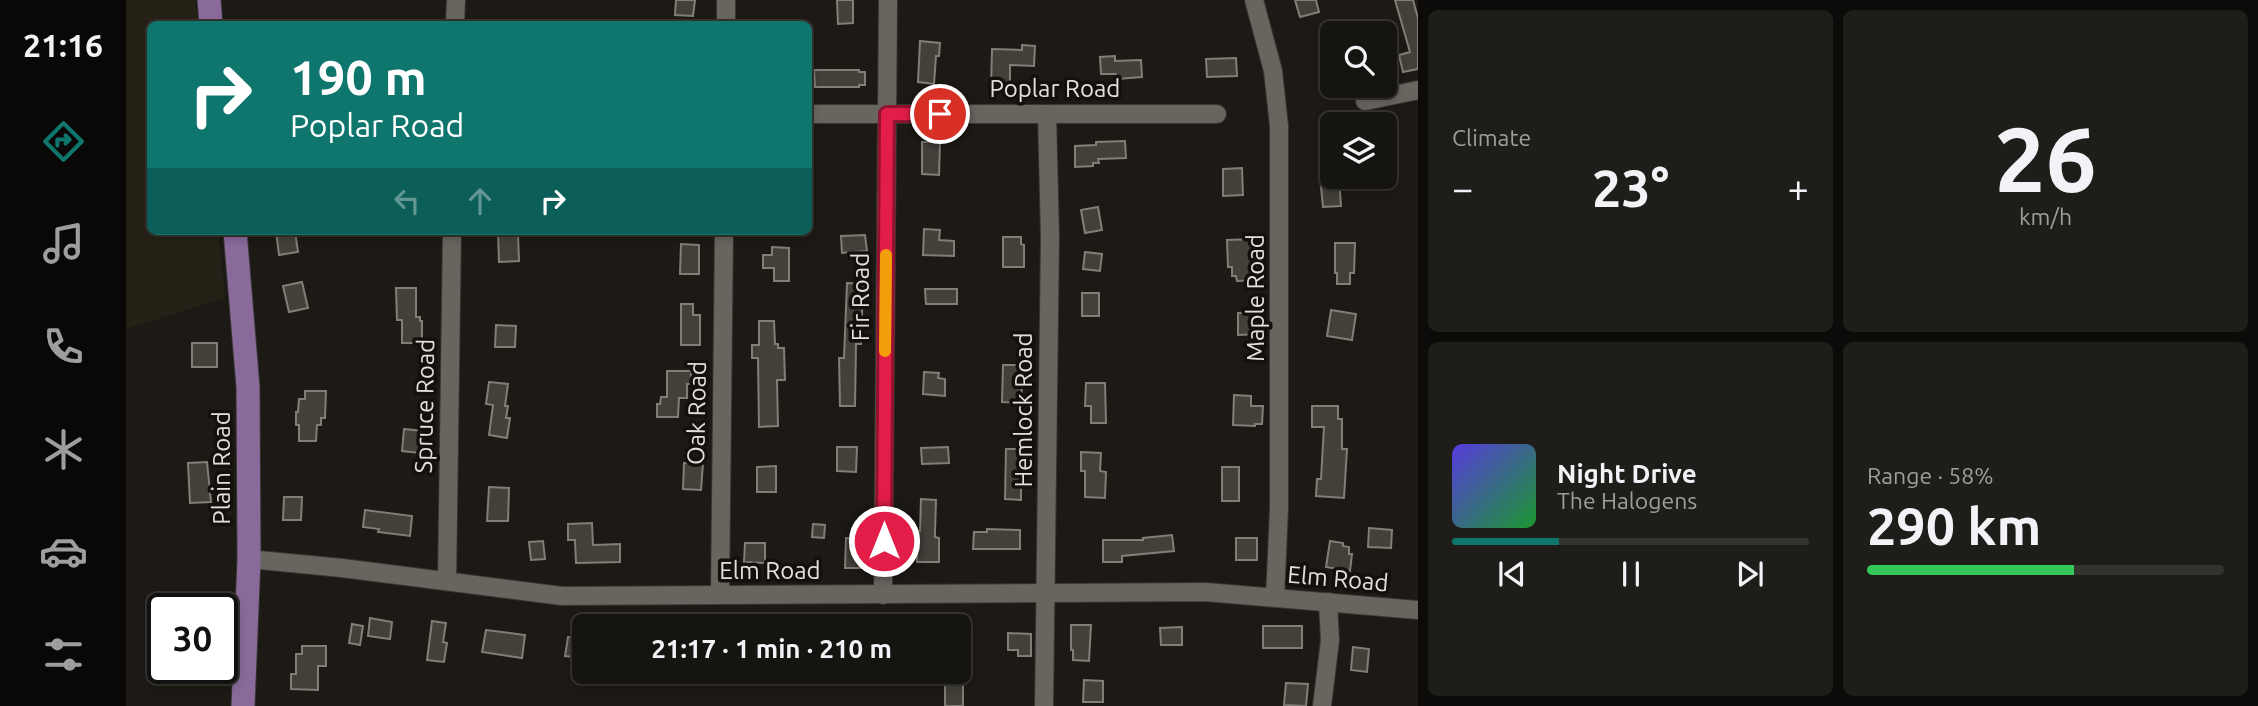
<!DOCTYPE html>
<html lang="en">
<head>
<meta charset="utf-8">
<style>
  :root { --surface:#161410; --page:#1f1d19; --text:#f1f3f6; --muted:#9e9e9f; --line:#353330; --accent:#0f766e }
  body { margin:0; font-family:Ubuntu,sans-serif; background:var(--page); color:var(--text); height:100vh; display:flex; flex-direction:column; font-size:26px; white-space:nowrap }
  * { box-sizing:border-box; margin:0 }
  p { font-size:23px; color:var(--muted) }
  .icon { flex:none; width:38px; height:38px; fill:none; stroke:currentColor; stroke-width:2; stroke-linecap:round; stroke-linejoin:round }
  .map { position:relative; flex:1; overflow:hidden }
  .side { display:flex; flex-direction:column; gap:10px; padding:10px; background:#0c0b09; width:840px }
  .side>* { flex:none }
  .hud { position:absolute; left:21px; top:21px; width:665px; height:214px; border-radius:10px; box-shadow:0 4px 10px #0003,0 0 0 2px var(--line); background:#0f766e; color:#fff; overflow:hidden }
  .fabs { position:absolute; left:1194px; top:21px; display:grid; gap:14px }
  .fabs a { display:grid; place-items:center; width:77px; height:77px; border-radius:10px; background:var(--surface); box-shadow:0 4px 10px #0003,0 0 0 2px var(--line); font-size:35px }
  .speed { position:absolute; left:21px; top:593px; display:flex; gap:14px; font-size:35px; font-weight:700; text-align:center }
  .speed>* { display:grid; place-content:center; width:91px; height:91px; border-radius:50%; background:var(--surface); box-shadow:0 4px 10px #0003,0 0 0 2px var(--line); line-height:1 }
  .speed .limit { border:4px solid #111; border-radius:10px; background:#fff; color:#111 }
  .pin { position:absolute; display:grid; place-items:center; width:60px; height:60px; color:#fff; margin:-30px; border:4px solid #fff; border-radius:50%; box-shadow:0 2px 7px #0007 }
  .me { position:absolute; width:77px; margin:-38px; rotate:0deg; stroke-linejoin:round; filter:drop-shadow(0 0 5px #0008) }
  .turn { display:flex; align-items:center; gap:24px; height:147px; padding:0 28px; font-size:32px }
  .turn .icon { width:91px; height:91px; stroke-width:2.5 }
  .turn b { display:block; font-size:49px; line-height:60px }
  .lanes { display:flex; align-items:center; height:66px; padding:0 28px; background:#0003; justify-content:center; gap:35px; direction:ltr }
  .lanes .off { opacity:.35 }
  .big { font-size:52px; font-weight:700; line-height:1.1 }
  .side .tile { flex:1; display:flex; flex-direction:column; justify-content:center; gap:10px; min-width:0; padding:0 24px; border-radius:10px; background:var(--page) }
  .side .dial { align-items:center; gap:0 }
  .dial b { font-size:91px; line-height:1 }
  .song { display:flex; align-items:center; gap:21px }
  .cover { width:84px; height:84px; border-radius:10px; background:linear-gradient(135deg,hsl(250 70% 55%),hsl(130 70% 35%)) }
  .played { height:7px; border-radius:4px; background:linear-gradient(90deg,var(--accent) 30%,var(--line) 30%) }
  .keys { display:flex; justify-content:space-around; direction:ltr }
  .heat { display:flex; justify-content:space-between; align-items:center; font-size:38px; direction:ltr }
  .charge { height:10px; border-radius:5px; background:linear-gradient(90deg,#34c759 58%,var(--line) 0) }
  .side .tiles { flex:1; display:grid; gap:10px; grid-template-columns:repeat(2,1fr) }
  .trip { position:absolute; left:446px; top:614px; width:399px; height:70px; border-radius:10px; background:var(--surface); box-shadow:0 4px 10px #0003,0 0 0 2px var(--line); font-weight:700; line-height:70px; text-align:center }
  main { display:flex; flex:1; min-height:0 }
  .dock { display:flex; flex-direction:column; width:126px; justify-content:space-around; align-items:center; background:#090806; color:var(--muted) }
  .dock .icon { width:49px; height:49px }
  .dock .on { color:var(--accent) }
  .dock b { font-size:32px; color:var(--text) }
  .map>svg:first-child { display:block }
</style>
</head>
<body>
<main>
<nav class="dock">
<b>21:16</b>
<svg class="icon on" aria-label="directions" viewBox="0 0 24 24"><path d="M12 3l9 9-9 9-9-9zM9 14v-3h6M13 9l2 2-2 2"/></svg>
<svg class="icon" aria-label="music" viewBox="0 0 24 24"><path d="M9 18V5l10-2v13"/><circle cx="6" cy="18" r="3"/><circle cx="16" cy="16" r="3"/></svg>
<svg class="icon" aria-label="phone" viewBox="0 0 24 24"><path d="M5 4h4l2 5-3 2q2 4 5 5l2-3 5 2v4C11 20 4 13 5 4z"/></svg>
<svg class="icon" aria-label="climate" viewBox="0 0 24 24"><path d="M12 3v18M4 7l16 10M4 17L20 7"/></svg>
<svg class="icon" aria-label="car" viewBox="0 0 24 24"><path d="M5 17H2v-5l4-1 3-4h7l3 4 3 1v5h-3M9 17h6M6 11h13"/><circle cx="7" cy="17" r="2"/><circle cx="17" cy="17" r="2"/></svg>
<svg class="icon" aria-label="filters" viewBox="0 0 24 24"><path d="M4 7h16M4 17h16"/><circle cx="9" cy="7" r="2"/><circle cx="15" cy="17" r="2"/></svg>
</nav>
<div class="map">
<svg width="1292" height="706" viewBox="0 0 1292 706">
  <rect width="100%" height="100%" fill="#1d1a15"/>
  <!-- built -->
  <path fill="#262116" d="M 0,0 L 69,0 L 72,24 L 24,24 L 24,231 L 92,231 L 99,298 L 0,329 Z"/>
  <!-- building -->
  <g fill="#43403a" stroke="#817e77" stroke-width="2">
    <path d="M 550,0 L 569,0 L 567,16 L 549,15 Z"/>
    <path d="M 711,0 L 727,0 L 727,23 L 712,24 Z"/>
    <path d="M 1169,0 L 1190,0 L 1193,12 L 1174,17 Z"/>
    <path d="M 1269,0 L 1287,0 L 1292,18 L 1292,69 L 1277,72 L 1273,55 L 1284,52 Z"/>
    <path d="M 794,41 L 814,43 L 813,56 L 810,56 L 808,84 L 792,82 Z"/>
    <path d="M 896,45 L 909,46 L 908,66 L 884,65 L 884,87 L 865,86 L 866,49 L 896,50 Z"/>
    <path d="M 989,56 L 989,61 L 1015,60 L 1016,77 L 991,79 L 990,74 L 975,74 L 974,57 Z"/>
    <path d="M 1110,58 L 1111,76 L 1081,77 L 1080,59 Z"/>
    <path d="M 688,70 L 733,70 L 733,72 L 739,72 L 739,85 L 733,85 L 733,87 L 689,87 Z"/>
    <path d="M 999,141 L 1000,158 L 972,159 L 973,163 L 967,163 L 967,166 L 949,167 L 949,146 L 970,145 L 970,142 Z"/>
    <path d="M 796,142 L 814,142 L 813,175 L 796,174 Z"/>
    <path d="M 1116,168 L 1117,195 L 1097,196 L 1097,169 Z"/>
    <path d="M 1194,177 L 1213,177 L 1215,206 L 1197,207 Z"/>
    <path d="M 972,207 L 976,230 L 959,233 L 955,210 Z"/>
    <path d="M 798,229 L 814,230 L 813,240 L 828,241 L 828,256 L 797,255 Z"/>
    <path d="M 150,231 L 169,231 L 172,252 L 153,255 Z"/>
    <path d="M 372,231 L 390,231 L 390,233 L 392,233 L 393,261 L 373,262 Z"/>
    <path d="M 739,235 L 741,251 L 716,253 L 715,236 Z"/>
    <path d="M 877,237 L 895,237 L 895,244 L 898,245 L 898,267 L 877,267 Z"/>
    <path d="M 1129,239 L 1131,280 L 1111,281 L 1110,276 L 1106,276 L 1106,267 L 1102,267 L 1101,240 Z"/>
    <path d="M 1209,243 L 1229,243 L 1228,273 L 1224,273 L 1224,284 L 1211,284 L 1211,273 L 1209,273 Z"/>
    <path d="M 555,244 L 573,245 L 573,274 L 554,274 Z"/>
    <path d="M 646,247 L 663,248 L 663,281 L 648,281 L 648,268 L 637,268 L 637,255 L 646,255 Z"/>
    <path d="M 959,252 L 976,254 L 974,271 L 957,269 Z"/>
    <path d="M 176,282 L 182,308 L 163,312 L 157,286 Z"/>
    <path d="M 721,283 L 737,284 L 735,344 L 730,344 L 729,406 L 714,406 L 713,358 L 718,358 Z"/>
    <path d="M 270,288 L 290,288 L 290,317 L 294,317 L 294,321 L 296,321 L 296,340 L 294,340 L 294,343 L 276,343 L 276,320 L 271,320 Z"/>
    <path d="M 799,289 L 831,289 L 831,304 L 800,304 Z"/>
    <rect x="956" y="293" width="17" height="23"/>
    <path d="M 555,304 L 567,304 L 567,315 L 574,315 L 574,345 L 555,345 Z"/>
    <path d="M 1205,310 L 1230,314 L 1226,340 L 1201,336 Z"/>
    <path d="M 1135,312 L 1135,334 L 1112,335 L 1112,313 Z"/>
    <path d="M 633,321 L 648,321 L 649,344 L 652,344 L 652,348 L 658,348 L 659,380 L 651,380 L 652,426 L 633,427 L 632,358 L 626,358 L 626,345 L 633,345 Z"/>
    <path d="M 370,325 L 390,326 L 389,347 L 369,347 Z"/>
    <rect x="66" y="343" width="25" height="24"/>
    <path d="M 877,365 L 897,365 L 895,403 L 876,402 Z"/>
    <path d="M 541,371 L 565,371 L 565,384 L 561,384 L 561,398 L 553,398 L 552,417 L 531,417 L 531,404 L 534,404 L 535,397 L 541,397 Z"/>
    <path d="M 798,372 L 813,373 L 812,378 L 819,379 L 819,396 L 797,394 Z"/>
    <path d="M 363,382 L 382,384 L 379,406 L 382,406 L 380,418 L 384,418 L 381,438 L 363,435 L 367,405 L 360,404 Z"/>
    <path d="M 960,383 L 979,383 L 980,423 L 965,423 L 965,406 L 959,406 Z"/>
    <path d="M 179,391 L 200,391 L 199,418 L 195,418 L 195,425 L 191,425 L 190,441 L 173,441 L 173,425 L 170,425 L 170,412 L 172,412 L 173,399 L 179,399 Z"/>
    <path d="M 1108,395 L 1125,396 L 1125,406 L 1137,406 L 1136,424 L 1129,424 L 1129,426 L 1107,425 Z"/>
    <path d="M 1186,406 L 1212,406 L 1212,419 L 1216,419 L 1216,449 L 1221,449 L 1218,498 L 1190,496 L 1191,479 L 1195,479 L 1198,427 L 1186,427 Z"/>
    <path d="M 278,429 L 297,431 L 294,453 L 276,451 Z"/>
    <path d="M 711,447 L 731,447 L 730,472 L 711,471 Z"/>
    <path d="M 822,447 L 823,463 L 796,464 L 795,448 Z"/>
    <path d="M 880,449 L 895,449 L 895,500 L 879,499 Z"/>
    <path d="M 955,452 L 975,453 L 974,471 L 980,472 L 979,498 L 959,497 L 959,471 L 955,471 Z"/>
    <path d="M 81,462 L 85,502 L 64,503 L 62,463 Z"/>
    <path d="M 558,463 L 577,463 L 575,490 L 557,489 Z"/>
    <path d="M 650,466 L 650,492 L 631,492 L 631,467 Z"/>
    <rect x="1096" y="467" width="17" height="34"/>
    <path d="M 363,487 L 383,488 L 382,521 L 361,521 Z"/>
    <path d="M 158,497 L 176,497 L 175,520 L 157,520 Z"/>
    <path d="M 795,499 L 810,500 L 809,532 L 809,537 L 813,538 L 813,562 L 791,562 L 791,531 L 794,531 Z"/>
    <path d="M 239,510 L 286,516 L 284,536 L 252,532 L 253,529 L 237,527 Z"/>
    <path d="M 466,523 L 467,545 L 494,544 L 494,562 L 450,563 L 449,540 L 442,540 L 442,524 Z"/>
    <path d="M 687,524 L 699,525 L 698,538 L 686,537 Z"/>
    <path d="M 1243,528 L 1266,530 L 1265,548 L 1242,547 Z"/>
    <path d="M 861,529 L 894,530 L 894,549 L 847,549 L 848,532 L 861,532 Z"/>
    <path d="M 1046,535 L 1048,551 L 996,556 L 996,562 L 977,562 L 977,540 L 1017,540 L 1017,538 Z"/>
    <path d="M 720,538 L 741,539 L 741,568 L 719,568 Z"/>
    <rect x="1110" y="538" width="21" height="22"/>
    <path d="M 417,541 L 419,559 L 405,560 L 403,542 Z"/>
    <path d="M 1204,541 L 1217,543 L 1217,546 L 1223,547 L 1223,554 L 1226,554 L 1224,571 L 1200,567 Z"/>
    <path d="M 619,543 L 639,543 L 639,563 L 618,562 Z"/>
    <path d="M 244,618 L 266,622 L 264,639 L 242,636 Z"/>
    <path d="M 306,621 L 320,623 L 317,642 L 321,643 L 318,662 L 301,660 Z"/>
    <path d="M 226,624 L 237,626 L 234,645 L 223,643 Z"/>
    <path d="M 945,625 L 965,625 L 963,661 L 947,660 L 947,650 L 945,650 Z"/>
    <rect x="1137" y="626" width="39" height="22"/>
    <path d="M 1056,627 L 1056,645 L 1035,645 L 1034,628 Z"/>
    <path d="M 360,630 L 399,635 L 396,658 L 356,652 Z"/>
    <path d="M 882,633 L 905,634 L 905,656 L 892,656 L 892,650 L 882,650 Z"/>
    <path d="M 442,637 L 458,639 L 458,658 L 439,656 Z"/>
    <path d="M 176,646 L 200,646 L 200,666 L 192,666 L 192,690 L 165,689 L 165,674 L 170,674 L 170,654 L 176,654 Z"/>
    <path d="M 1227,647 L 1243,649 L 1241,672 L 1225,670 Z"/>
    <path d="M 958,680 L 977,681 L 977,702 L 957,702 Z"/>
    <rect x="819" y="682" width="18" height="24"/>
    <path d="M 1160,683 L 1182,684 L 1180,706 L 1158,705 Z"/>
  </g>
  <g fill="none" stroke-linecap="round" stroke-linejoin="round">
    <defs>
      <g id="minor">
        <path d="M 1128,0 L 1147,71 L 1153,126 L 1153,509 L 1149,598"/>
        <path d="M 329,24 L 330,0"/>
        <path d="M 600,24 L 600,0"/>
        <path d="M 1239,101 L 1292,90"/>
        <path d="M 682,114 L 1091,114"/>
        <path d="M 123,559 L 216,568 L 436,596 L 1080,592 L 1292,610"/>
        <path d="M 321,581 L 326,231"/>
        <path d="M 594,595 L 598,231"/>
        <path d="M 757,595 L 762,0"/>
        <path d="M 918,706 L 924,237 L 921,114"/>
        <path d="M 1196,706 L 1204,640 L 1202,602"/>
      </g>
      <g id="major">
        <path d="M 83,0 L 85,24"/>
        <path d="M 109,231 L 122,387 L 123,559 L 117,706"/>
      </g>
    </defs>
    <!-- minor casing -->
    <use href="#minor" stroke="#373633" stroke-width="20"/>
    <!-- major casing -->
    <use href="#major" stroke="#373633" stroke-width="25"/>
    <!-- minor -->
    <use href="#minor" stroke="#68655f" stroke-width="18"/>
    <!-- major -->
    <use href="#major" stroke="#8a6a9b" stroke-width="23"/>
  </g>
  <g fill="none" stroke-linecap="round" stroke-linejoin="round">
    <defs>
      <path id="route" d="M 758,541 L 761,114 L 814,114"/>
    </defs>
    <!-- route casing -->
    <use href="#route" stroke="#92132f" stroke-width="18"/>
    <!-- route -->
    <use href="#route" stroke="#e11d48" stroke-width="12"/>
    <!-- slow -->
    <path stroke="#f59e0b" stroke-width="12" d="M 759,351 L 760,255"/>
  </g>
  <g text-anchor="middle" stroke-width="7" stroke-linejoin="round" paint-order="stroke">
    <!-- street labels -->
    <g font-size="24" fill="#e1e0dc" stroke="#14110c">
      <text x="929" y="97">Poplar Road</text>
      <text transform="translate(735 297) rotate(-90)" y="8">Fir Road</text>
      <text transform="translate(1130 298) rotate(-90)" y="8">Maple Road</text>
      <text transform="translate(299 406) rotate(-89)" y="8">Spruce Road</text>
      <text transform="translate(898 410) rotate(-90)" y="8">Hemlock Road</text>
      <text transform="translate(571 413) rotate(-89)" y="8">Oak Road</text>
      <text transform="translate(96 468) rotate(-90)" y="8">Plain Road</text>
      <text x="644" y="579">Elm Road</text>
      <text transform="translate(1212 579) rotate(5)" y="8">Elm Road</text>
    </g>
  </g>
</svg>
<div class="fabs">
<a><svg class="icon" aria-label="search" viewBox="0 0 24 24"><circle cx="10" cy="10" r="6"/><path d="M15 15l6 6"/></svg></a>
<a><svg class="icon" aria-label="layers" viewBox="0 0 24 24"><path d="M12 4l9 5-9 5-9-5zM3 14l9 5 9-5"/></svg></a>
</div>
<div class="speed"><div class="limit">30</div></div>
<div class="pin" style="left:814px;top:114px;background:#d93025"><svg class="icon" aria-label="arrive" viewBox="0 0 24 24"><path d="M6 21V4h12l-3 4 3 4H6"/></svg></div>
<svg class="me" style="left:758px;top:541px" viewBox="-20 -20 40 40"><circle r="17" fill="#e11d48" stroke="#fff" stroke-width="3"/><path d="M0-11L8 9 0 5-8 9z" fill="#fff"/></svg>
<div class="trip">21:17 · 1 min · 210 m</div>
<div class="hud">
<div class="turn"><svg class="icon" aria-label="right" viewBox="0 0 24 24"><path d="M7 20v-9h11M14 6l5 5-5 5"/></svg><div><b>190 m</b>Poplar Road</div></div>
<div class="lanes"><svg class="icon off" aria-label="left" viewBox="0 0 24 24"><path d="M17 20v-9H6M10 6l-5 5 5 5"/></svg><svg class="icon off" aria-label="ahead" viewBox="0 0 24 24"><path d="M12 20V5M6 11l6-6 6 6"/></svg><svg class="icon" aria-label="right" viewBox="0 0 24 24"><path d="M7 20v-9h11M14 6l5 5-5 5"/></svg></div>
</div>
</div>
<section class="side">
<div class="tiles">
<div class="tile"><p>Climate</p>
<div class="heat"><a>−</a><b class="big">23°</b><a>+</a></div>
</div>
<div class="tile dial"><b>26</b><p>km/h</p></div>
<div class="tile">
<div class="song"><i class="cover"></i><div><b>Night Drive</b><p>The Halogens</p></div></div>
<div class="played"></div>
<div class="keys"><svg class="icon" aria-label="previous" viewBox="0 0 24 24"><path d="M18 5L8 12l10 7zM5 5v14"/></svg><svg class="icon" aria-label="pause" viewBox="0 0 24 24"><path d="M8 5v14M16 5v14"/></svg><svg class="icon" aria-label="next" viewBox="0 0 24 24"><path d="M6 5l10 7-10 7zM19 5v14"/></svg></div>
</div>
<div class="tile"><p>Range · 58%</p><b class="big">290 km</b><div class="charge"></div></div>
</div>
</section>
</main>
</body>
</html>
